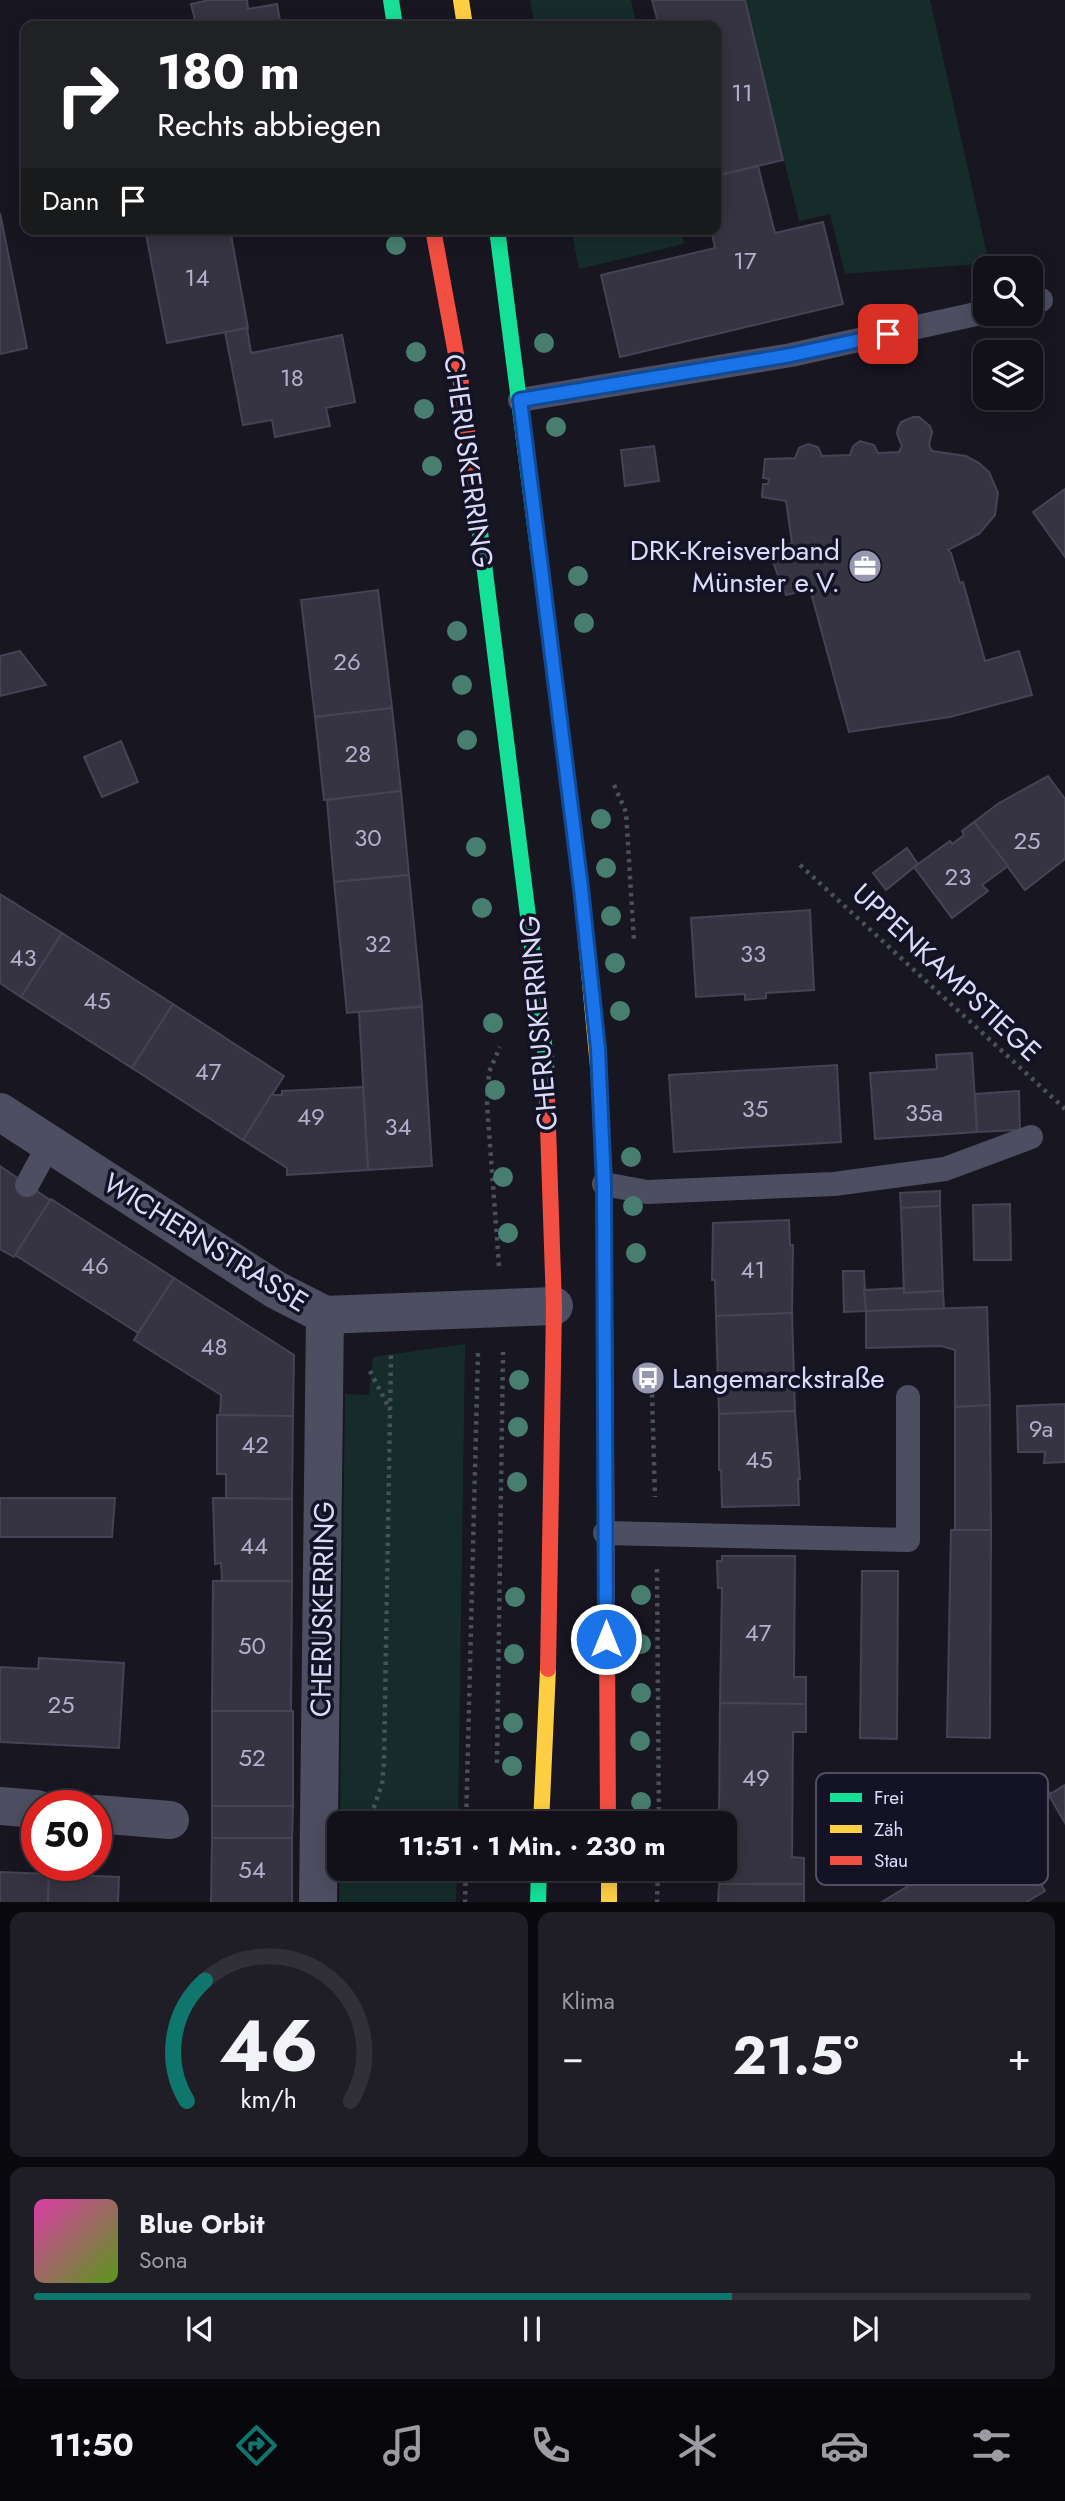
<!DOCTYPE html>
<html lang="de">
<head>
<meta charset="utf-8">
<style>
  :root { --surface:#121019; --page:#1f1e26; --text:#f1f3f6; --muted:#9c9da2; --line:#313038; --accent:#0f766e }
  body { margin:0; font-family:Jost,sans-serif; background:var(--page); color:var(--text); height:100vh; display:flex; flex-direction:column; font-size:26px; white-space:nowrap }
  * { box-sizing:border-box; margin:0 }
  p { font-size:23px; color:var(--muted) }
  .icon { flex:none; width:38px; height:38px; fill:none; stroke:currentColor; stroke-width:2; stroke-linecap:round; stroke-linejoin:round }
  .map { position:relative; height:1902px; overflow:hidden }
  .details { display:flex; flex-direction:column; gap:10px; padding:10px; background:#0a090e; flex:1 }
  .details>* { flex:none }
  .banner { position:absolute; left:21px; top:21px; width:700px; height:214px; border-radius:14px; box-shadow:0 4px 18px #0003,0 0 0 2px var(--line); background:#202124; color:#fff; overflow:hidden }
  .tools { position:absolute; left:973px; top:256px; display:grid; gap:14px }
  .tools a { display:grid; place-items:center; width:70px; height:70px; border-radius:14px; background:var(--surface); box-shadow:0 4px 18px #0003,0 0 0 2px var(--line); font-size:35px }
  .speed { position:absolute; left:21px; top:1790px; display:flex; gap:14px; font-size:35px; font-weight:700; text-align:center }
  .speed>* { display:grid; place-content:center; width:91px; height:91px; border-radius:50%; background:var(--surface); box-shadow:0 4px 18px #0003,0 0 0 2px var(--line); line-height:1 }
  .speed .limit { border:10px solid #d22; background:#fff; color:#111 }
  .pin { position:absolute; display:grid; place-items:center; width:60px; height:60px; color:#fff; margin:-30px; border-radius:14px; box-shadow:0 4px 10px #0006 }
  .me { position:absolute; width:77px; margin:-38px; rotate:0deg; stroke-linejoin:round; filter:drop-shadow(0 0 5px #0008) }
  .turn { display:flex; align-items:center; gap:24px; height:147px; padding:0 21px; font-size:32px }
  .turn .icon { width:91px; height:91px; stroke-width:2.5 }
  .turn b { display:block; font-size:49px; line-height:60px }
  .then { display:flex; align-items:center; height:66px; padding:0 21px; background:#0003; gap:14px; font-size:26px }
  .big { font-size:52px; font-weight:700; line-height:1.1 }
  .details .widget { flex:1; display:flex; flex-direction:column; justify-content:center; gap:10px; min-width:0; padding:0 24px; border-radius:14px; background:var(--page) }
  .details .dial { align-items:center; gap:0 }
  .dial svg { height:182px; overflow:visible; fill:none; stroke:var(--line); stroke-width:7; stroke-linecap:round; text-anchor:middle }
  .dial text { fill:var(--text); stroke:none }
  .song { display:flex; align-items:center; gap:21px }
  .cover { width:84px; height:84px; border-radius:10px; background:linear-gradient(135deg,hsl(320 70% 55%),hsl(90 70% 35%)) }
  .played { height:7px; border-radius:4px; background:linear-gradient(90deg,var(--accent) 70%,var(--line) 70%) }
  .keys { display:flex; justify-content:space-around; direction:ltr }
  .heat { display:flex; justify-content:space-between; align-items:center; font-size:38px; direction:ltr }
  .details .tiles { flex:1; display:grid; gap:10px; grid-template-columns:1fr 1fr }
  .widget:last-child { grid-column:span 2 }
  .trip { position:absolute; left:327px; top:1811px; width:410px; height:70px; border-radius:14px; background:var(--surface); box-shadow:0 4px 18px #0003,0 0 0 2px var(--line); font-weight:700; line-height:70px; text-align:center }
  .tab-bar { display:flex; height:112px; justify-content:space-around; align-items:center; background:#07060a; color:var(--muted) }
  .tab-bar .icon { width:49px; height:49px }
  .tab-bar .active { color:var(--accent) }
  .tab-bar b { font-size:32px; color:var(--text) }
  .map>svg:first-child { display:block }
</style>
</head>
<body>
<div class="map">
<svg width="1065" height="1903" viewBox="0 0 1065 1903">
  <rect width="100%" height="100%" fill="#181621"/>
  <!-- green -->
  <g fill="#162c2b">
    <path d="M 530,0 L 631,0 L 637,26 L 535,26 Z"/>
    <path d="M 745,0 L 930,0 L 989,263 L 845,274 L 830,214 L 799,221 Z"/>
    <path d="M 571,229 L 681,229 L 684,244 L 579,269 Z"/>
    <path d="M 465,1344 L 458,1823 L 340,1823 L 345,1394 L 369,1395 L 373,1357 Z"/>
    <path d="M 340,1869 L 457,1869 L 456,1902 L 339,1902 Z"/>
  </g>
  <!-- building -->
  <g fill="#363442" stroke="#454354" stroke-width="2">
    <path d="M 209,0 L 247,0 L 248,9 L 277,4 L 281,26 L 165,26 L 195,20 L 191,4 Z"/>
    <path d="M 652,0 L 745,0 L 783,160 L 716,176 L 716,26 L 659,26 Z"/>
    <path d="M 758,166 L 775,233 L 823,222 L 843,304 L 620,357 L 601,275 L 715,248 L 711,229 L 716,229 L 716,176 Z"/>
    <path d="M 0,213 L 27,348 L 0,354 Z"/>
    <path d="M 145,229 L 230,229 L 248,328 L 167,343 Z"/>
    <path d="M 247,328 L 251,353 L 342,335 L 355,402 L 326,408 L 330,426 L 275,437 L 272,420 L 243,425 L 225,332 Z"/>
    <path d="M 913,417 L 919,417 L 930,426 L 932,432 L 929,445 L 932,451 L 966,456 L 979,463 L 989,472 L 998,493 L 995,515 L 979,534 L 948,550 L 951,553 L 960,583 L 963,582 L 985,661 L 1019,651 L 1032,695 L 950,717 L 849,732 L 810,589 L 786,595 L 782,584 L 786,582 L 785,578 L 779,578 L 770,554 L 792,543 L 786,501 L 762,497 L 763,484 L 768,484 L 769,479 L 763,478 L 765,459 L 795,458 L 799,448 L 808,444 L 818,447 L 822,456 L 850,455 L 853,446 L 860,441 L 874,445 L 878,453 L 899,452 L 902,446 L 897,434 L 898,428 L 901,422 Z"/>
    <path d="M 654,446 L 659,481 L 625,486 L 621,450 Z"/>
    <path d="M 1065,489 L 1065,557 L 1033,512 Z"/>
    <path d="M 378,590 L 392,708 L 315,717 L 301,600 Z"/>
    <path d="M 20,651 L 46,685 L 0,696 L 0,656 Z"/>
    <path d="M 392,708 L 401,791 L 324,800 L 315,717 Z"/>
    <path d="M 121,741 L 138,782 L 102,797 L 84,757 Z"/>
    <path d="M 1048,776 L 1065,799 L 1065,859 L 1025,890 L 974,822 L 999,803 Z"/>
    <path d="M 401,791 L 409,875 L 334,882 L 327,800 Z"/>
    <path d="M 974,822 L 1008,866 L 982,885 L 988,891 L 952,918 L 914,867 L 950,841 L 952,844 L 964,835 L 962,831 Z"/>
    <path d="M 907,848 L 918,864 L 886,890 L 873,873 Z"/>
    <path d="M 409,875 L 422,1006 L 347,1013 L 334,882 Z"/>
    <path d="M 0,894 L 62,933 L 21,997 L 0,983 Z"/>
    <path d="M 810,910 L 814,990 L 766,993 L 766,998 L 745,1000 L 745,994 L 696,997 L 691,918 Z"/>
    <path d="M 62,933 L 173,1004 L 132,1068 L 21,997 Z"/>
    <path d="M 173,1004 L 284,1076 L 243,1140 L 132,1068 Z"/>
    <path d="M 422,1007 L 432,1166 L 368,1170 L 359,1012 Z"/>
    <path d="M 972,1053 L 977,1132 L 875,1139 L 870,1073 L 937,1069 L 936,1055 Z"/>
    <path d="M 837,1065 L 841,1142 L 674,1152 L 669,1075 Z"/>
    <path d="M 363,1087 L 368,1170 L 287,1175 L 287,1168 L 243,1140 L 271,1095 L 282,1095 L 282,1091 Z"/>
    <path d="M 1019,1091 L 1020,1130 L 977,1132 L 975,1094 Z"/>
    <path d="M 0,1166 L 50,1200 L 14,1257 L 0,1249 Z"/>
    <path d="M 940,1191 L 940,1206 L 901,1208 L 900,1193 Z"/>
    <path d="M 51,1199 L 174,1278 L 138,1333 L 15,1255 Z"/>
    <path d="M 1010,1204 L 1011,1260 L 974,1260 L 973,1205 Z"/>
    <path d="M 940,1206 L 943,1291 L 904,1293 L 901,1208 Z"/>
    <path d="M 789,1220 L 790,1245 L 793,1245 L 792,1313 L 716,1316 L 715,1280 L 712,1280 L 713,1223 Z"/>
    <path d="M 843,1271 L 864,1271 L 866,1311 L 844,1312 Z"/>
    <path d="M 174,1278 L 294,1355 L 293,1416 L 220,1415 L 221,1395 L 134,1340 Z"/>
    <path d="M 904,1288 L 904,1293 L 943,1291 L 944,1309 L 866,1311 L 864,1290 Z"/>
    <path d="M 987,1307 L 990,1405 L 955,1407 L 955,1350 L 941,1346 L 866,1348 L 866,1311 Z"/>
    <path d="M 792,1313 L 795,1411 L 719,1414 L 716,1316 Z"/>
    <path d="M 1065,1404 L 1065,1462 L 1044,1463 L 1045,1452 L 1018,1452 L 1017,1406 Z"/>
    <path d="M 990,1405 L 991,1530 L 955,1530 L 955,1407 Z"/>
    <path d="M 795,1411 L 800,1479 L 798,1479 L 799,1505 L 722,1507 L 721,1470 L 719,1470 L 719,1414 Z"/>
    <path d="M 217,1415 L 293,1416 L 292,1499 L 226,1498 L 226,1474 L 217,1474 Z"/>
    <path d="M 0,1498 L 115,1498 L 112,1537 L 0,1537 Z"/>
    <path d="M 213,1498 L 292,1499 L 292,1581 L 222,1581 L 221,1563 L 215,1564 Z"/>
    <path d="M 951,1530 L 991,1530 L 990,1738 L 947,1737 Z"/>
    <path d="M 722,1556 L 795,1556 L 794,1677 L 806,1677 L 806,1704 L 720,1703 L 722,1588 L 718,1588 L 717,1561 L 722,1561 Z"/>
    <path d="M 862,1571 L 898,1571 L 897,1739 L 860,1738 Z"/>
    <path d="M 213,1581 L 292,1581 L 291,1711 L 212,1711 Z"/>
    <path d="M 39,1658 L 124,1663 L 119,1748 L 0,1742 L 0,1667 L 38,1669 Z"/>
    <path d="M 720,1703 L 806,1704 L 806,1732 L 793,1732 L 792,1857 L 804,1858 L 804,1884 L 719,1884 L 719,1869 L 724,1869 L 724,1824 L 719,1824 Z"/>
    <rect x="212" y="1711" width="81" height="95"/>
    <path d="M 1065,1785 L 1065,1823 L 1044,1787 L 1046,1786 L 1050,1794 Z"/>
    <path d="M 212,1806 L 293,1806 L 292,1838 L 212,1838 Z"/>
    <path d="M 1009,1827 L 1045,1891 L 1025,1903 L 880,1903 L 923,1877 L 917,1866 L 960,1841 L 967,1852 Z"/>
    <path d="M 212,1838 L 292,1838 L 292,1903 L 211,1903 Z"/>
    <path d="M 0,1872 L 49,1874 L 48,1903 L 0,1903 Z"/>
    <path d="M 49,1874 L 119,1877 L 118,1903 L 48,1903 Z"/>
    <path d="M 719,1884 L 804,1884 L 804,1903 L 718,1903 Z"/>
  </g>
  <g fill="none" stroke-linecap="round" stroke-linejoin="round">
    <!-- path -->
    <g stroke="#47525c" stroke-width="4.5" stroke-dasharray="3.5 5" stroke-linecap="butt">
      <path d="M 614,785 L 626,812 L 634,941"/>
      <path d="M 800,865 L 1065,1109"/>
      <path d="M 499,1266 L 487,1104 L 489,1072 L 500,1047"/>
      <path d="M 370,1371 L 390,1410"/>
      <path d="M 652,1394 L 655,1497"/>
      <path d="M 657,1569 L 659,1824"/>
      <path d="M 497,1763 L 503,1352"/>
      <path d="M 368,1824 L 382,1784 L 384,1763 L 391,1355"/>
      <path d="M 466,1824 L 478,1352"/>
      <path d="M 465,1903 L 466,1869"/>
      <path d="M 657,1903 L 658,1869"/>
    </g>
    <!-- lane -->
    <g stroke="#4d4e61" stroke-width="24">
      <path d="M 1031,302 L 1041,300"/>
      <path d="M 520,400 L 791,355 L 985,312"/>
      <path d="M 604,1184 L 647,1192 L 834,1184 L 945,1169 L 1031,1137"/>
      <path d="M 27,1185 L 50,1143"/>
      <path d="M 605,1533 L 908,1540 L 908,1397"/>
    </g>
    <!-- street -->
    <g stroke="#4d4e61" stroke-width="38">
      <path d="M 0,1112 L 276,1290 L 325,1315 L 554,1306"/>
      <path d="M 0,1806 L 37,1809"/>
      <path d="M 96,1814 L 170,1820"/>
      <path d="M 318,1903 L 325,1315"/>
    </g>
    <!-- fast -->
    <g stroke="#16e098" stroke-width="16">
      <path d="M 391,0 L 395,26"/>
      <path d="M 497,229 L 547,620"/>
      <path d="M 478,516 L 546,1060 L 547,1097"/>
      <path d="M 599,1077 L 604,1184 L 606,1448"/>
      <path d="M 538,1903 L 539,1869"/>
    </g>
    <!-- slow -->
    <g stroke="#ffcf43" stroke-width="16">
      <path d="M 461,0 L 465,26"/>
      <path d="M 547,620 L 581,888 L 599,1077"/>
      <path d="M 541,1824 L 548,1669"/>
      <path d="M 609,1869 L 609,1903"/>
    </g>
    <!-- jam -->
    <g stroke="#f24e42" stroke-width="16">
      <path d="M 433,229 L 460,376 L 478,516"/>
      <path d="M 547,1097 L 554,1306 L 548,1669"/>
      <path d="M 606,1448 L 608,1824"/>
    </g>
  </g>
  <!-- trees -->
  <g fill="#477e70">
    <circle cx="396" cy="245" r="10"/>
    <circle cx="544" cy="343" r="10"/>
    <circle cx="416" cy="352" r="10"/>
    <circle cx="424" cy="409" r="10"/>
    <circle cx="556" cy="427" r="10"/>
    <circle cx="432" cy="466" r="10"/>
    <circle cx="578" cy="576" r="10"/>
    <circle cx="584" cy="623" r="10"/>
    <circle cx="457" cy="631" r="10"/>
    <circle cx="462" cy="685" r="10"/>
    <circle cx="467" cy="740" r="10"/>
    <circle cx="601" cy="819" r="10"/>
    <circle cx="476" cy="847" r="10"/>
    <circle cx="606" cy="868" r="10"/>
    <circle cx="482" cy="908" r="10"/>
    <circle cx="611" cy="916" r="10"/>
    <circle cx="615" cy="963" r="10"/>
    <circle cx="620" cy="1011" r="10"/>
    <circle cx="493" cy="1023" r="10"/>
    <circle cx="495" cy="1090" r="10"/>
    <circle cx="631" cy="1157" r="10"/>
    <circle cx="503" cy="1177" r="10"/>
    <circle cx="633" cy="1206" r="10"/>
    <circle cx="508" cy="1233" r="10"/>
    <circle cx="636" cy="1253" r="10"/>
    <circle cx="519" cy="1380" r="10"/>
    <circle cx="518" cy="1427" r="10"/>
    <circle cx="517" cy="1482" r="10"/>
    <circle cx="641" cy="1595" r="10"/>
    <circle cx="515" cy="1597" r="10"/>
    <circle cx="641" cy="1644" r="10"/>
    <circle cx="514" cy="1654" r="10"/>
    <circle cx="641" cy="1693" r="10"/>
    <circle cx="513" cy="1723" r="10"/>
    <circle cx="640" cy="1741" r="10"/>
    <circle cx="512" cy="1766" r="10"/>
    <circle cx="641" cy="1802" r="10"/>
  </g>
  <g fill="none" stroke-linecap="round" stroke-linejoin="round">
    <defs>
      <path id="route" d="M 606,1639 L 604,1184 L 598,1049 L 581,888 L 520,400 L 791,355 L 888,334"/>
    </defs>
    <!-- route casing -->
    <use href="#route" stroke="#114b97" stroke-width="18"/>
    <!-- route -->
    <use href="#route" stroke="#1a73e8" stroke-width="12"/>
  </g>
  <!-- icons -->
  <defs>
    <symbol id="office-disc" viewBox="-11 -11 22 22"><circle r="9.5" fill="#9796af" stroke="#141225"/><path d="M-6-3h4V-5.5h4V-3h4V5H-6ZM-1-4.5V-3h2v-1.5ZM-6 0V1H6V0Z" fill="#fff"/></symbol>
    <symbol id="bus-disc" viewBox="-11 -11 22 22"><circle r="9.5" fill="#9796af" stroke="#141225"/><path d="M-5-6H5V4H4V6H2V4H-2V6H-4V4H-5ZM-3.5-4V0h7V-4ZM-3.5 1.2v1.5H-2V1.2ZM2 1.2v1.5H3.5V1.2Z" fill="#fff"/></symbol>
  </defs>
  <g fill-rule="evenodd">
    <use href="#office-disc" x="846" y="547" width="38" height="38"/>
    <use href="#bus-disc" x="629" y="1359" width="38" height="38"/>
  </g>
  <g text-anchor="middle" stroke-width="7" stroke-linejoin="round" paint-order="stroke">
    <!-- number labels -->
    <g font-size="24" fill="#b2b1cd">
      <text x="742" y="101">11</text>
      <text x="745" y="269">17</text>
      <text x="197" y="286">14</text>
      <text x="292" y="386">18</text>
      <text x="347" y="670">26</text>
      <text x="358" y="762">28</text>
      <text x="368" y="846">30</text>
      <text x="1027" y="849">25</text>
      <text x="958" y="885">23</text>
      <text x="378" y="952">32</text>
      <text x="753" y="962">33</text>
      <text x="23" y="966">43</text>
      <text x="97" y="1009">45</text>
      <text x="208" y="1080">47</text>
      <text x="755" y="1117">35</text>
      <text x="924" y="1121">35a</text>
      <text x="311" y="1125">49</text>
      <text x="398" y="1135">34</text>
      <text x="95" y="1274">46</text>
      <text x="753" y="1278">41</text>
      <text x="214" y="1355">48</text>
      <text x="1041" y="1437">9a</text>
      <text x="255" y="1453">42</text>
      <text x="759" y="1468">45</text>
      <text x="254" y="1554">44</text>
      <text x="758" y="1641">47</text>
      <text x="252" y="1654">50</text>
      <text x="61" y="1713">25</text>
      <text x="252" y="1766">52</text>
      <text x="756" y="1786">49</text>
      <text x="252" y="1878">54</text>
    </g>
    <!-- street labels -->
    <g font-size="28" fill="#dbdbfb" stroke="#141225">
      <text transform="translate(469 461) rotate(82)" y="10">CHERUSKERRING</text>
      <text transform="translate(947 972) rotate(43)" y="10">UPPENKAMPSTIEGE</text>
      <text transform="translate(538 1023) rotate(-95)" y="10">CHERUSKERRING</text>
      <text transform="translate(206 1242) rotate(32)" y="10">WICHERNSTRASSE</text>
      <text transform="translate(322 1609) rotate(-89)" y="10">CHERUSKERRING</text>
    </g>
    <!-- poi labels -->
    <g font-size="28" fill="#dbdbfb" stroke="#141225" text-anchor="end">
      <text x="840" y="560">DRK-Kreisverband<tspan x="840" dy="32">Münster e.V.</tspan></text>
      <text x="672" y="1388" text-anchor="start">Langemarckstraße</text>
    </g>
  </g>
  <!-- legend -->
  <rect x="816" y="1773" width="232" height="112" rx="10" fill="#141225" stroke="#504e65" stroke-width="2"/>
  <rect x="830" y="1793" width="32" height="9" fill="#16e098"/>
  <rect x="830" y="1825" width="32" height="8" fill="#ffcf43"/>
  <rect x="830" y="1856" width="32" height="9" fill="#f24e42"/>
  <g font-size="19" fill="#dbdbfb">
    <text x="874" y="1804">Frei</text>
    <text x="874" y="1836">Zäh</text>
    <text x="874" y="1867">Stau</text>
  </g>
</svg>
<div class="tools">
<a><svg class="icon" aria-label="search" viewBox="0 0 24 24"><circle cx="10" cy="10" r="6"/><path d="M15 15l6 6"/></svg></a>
<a><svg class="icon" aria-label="layers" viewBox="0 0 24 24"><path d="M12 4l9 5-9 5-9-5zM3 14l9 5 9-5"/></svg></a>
</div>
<div class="speed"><div class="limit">50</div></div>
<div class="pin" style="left:888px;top:334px;background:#d93025"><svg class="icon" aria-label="arrive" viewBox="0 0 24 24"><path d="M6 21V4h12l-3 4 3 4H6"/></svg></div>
<svg class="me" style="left:606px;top:1639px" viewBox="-20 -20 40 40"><circle r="17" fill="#1a73e8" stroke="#fff" stroke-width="3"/><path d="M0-11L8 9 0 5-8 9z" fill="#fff"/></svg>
<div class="trip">11:51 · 1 Min. · 230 m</div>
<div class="banner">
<div class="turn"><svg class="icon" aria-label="right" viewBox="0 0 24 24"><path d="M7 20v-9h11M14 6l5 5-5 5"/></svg><div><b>180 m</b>Rechts abbiegen</div></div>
<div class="then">Dann<svg class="icon" aria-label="arrive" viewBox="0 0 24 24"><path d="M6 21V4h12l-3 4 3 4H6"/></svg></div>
</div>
</div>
<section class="details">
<div class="tiles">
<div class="widget dial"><svg viewBox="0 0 100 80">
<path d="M14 69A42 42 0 1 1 86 69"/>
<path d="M14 69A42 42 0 0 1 22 16" stroke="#0f766e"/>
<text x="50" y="56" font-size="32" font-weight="700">46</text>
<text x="50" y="72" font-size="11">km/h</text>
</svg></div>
<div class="widget"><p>Klima</p>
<div class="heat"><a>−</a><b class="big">21.5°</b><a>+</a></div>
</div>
<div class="widget">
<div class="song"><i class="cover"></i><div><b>Blue Orbit</b><p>Sona</p></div></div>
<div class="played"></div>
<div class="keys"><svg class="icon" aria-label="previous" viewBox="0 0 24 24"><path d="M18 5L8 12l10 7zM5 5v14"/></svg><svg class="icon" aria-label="pause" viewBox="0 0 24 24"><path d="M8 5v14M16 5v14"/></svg><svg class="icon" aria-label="next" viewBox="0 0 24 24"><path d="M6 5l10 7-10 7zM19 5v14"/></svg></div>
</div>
</div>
</section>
<nav class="tab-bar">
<b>11:50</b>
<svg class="icon active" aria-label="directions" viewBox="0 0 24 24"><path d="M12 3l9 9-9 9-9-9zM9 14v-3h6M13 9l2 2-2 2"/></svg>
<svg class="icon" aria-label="music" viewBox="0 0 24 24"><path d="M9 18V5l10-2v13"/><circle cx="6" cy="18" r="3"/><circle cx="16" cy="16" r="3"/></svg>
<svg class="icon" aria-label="phone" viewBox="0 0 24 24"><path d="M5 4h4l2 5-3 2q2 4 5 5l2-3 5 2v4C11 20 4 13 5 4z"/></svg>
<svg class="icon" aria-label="climate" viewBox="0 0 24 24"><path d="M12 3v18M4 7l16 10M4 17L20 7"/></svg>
<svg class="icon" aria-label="car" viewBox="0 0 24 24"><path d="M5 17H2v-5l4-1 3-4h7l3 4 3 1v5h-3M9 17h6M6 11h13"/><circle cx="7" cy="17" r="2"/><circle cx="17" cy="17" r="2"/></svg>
<svg class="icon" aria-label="filters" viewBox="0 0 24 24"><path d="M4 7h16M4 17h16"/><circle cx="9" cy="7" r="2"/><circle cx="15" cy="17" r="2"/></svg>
</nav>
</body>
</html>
